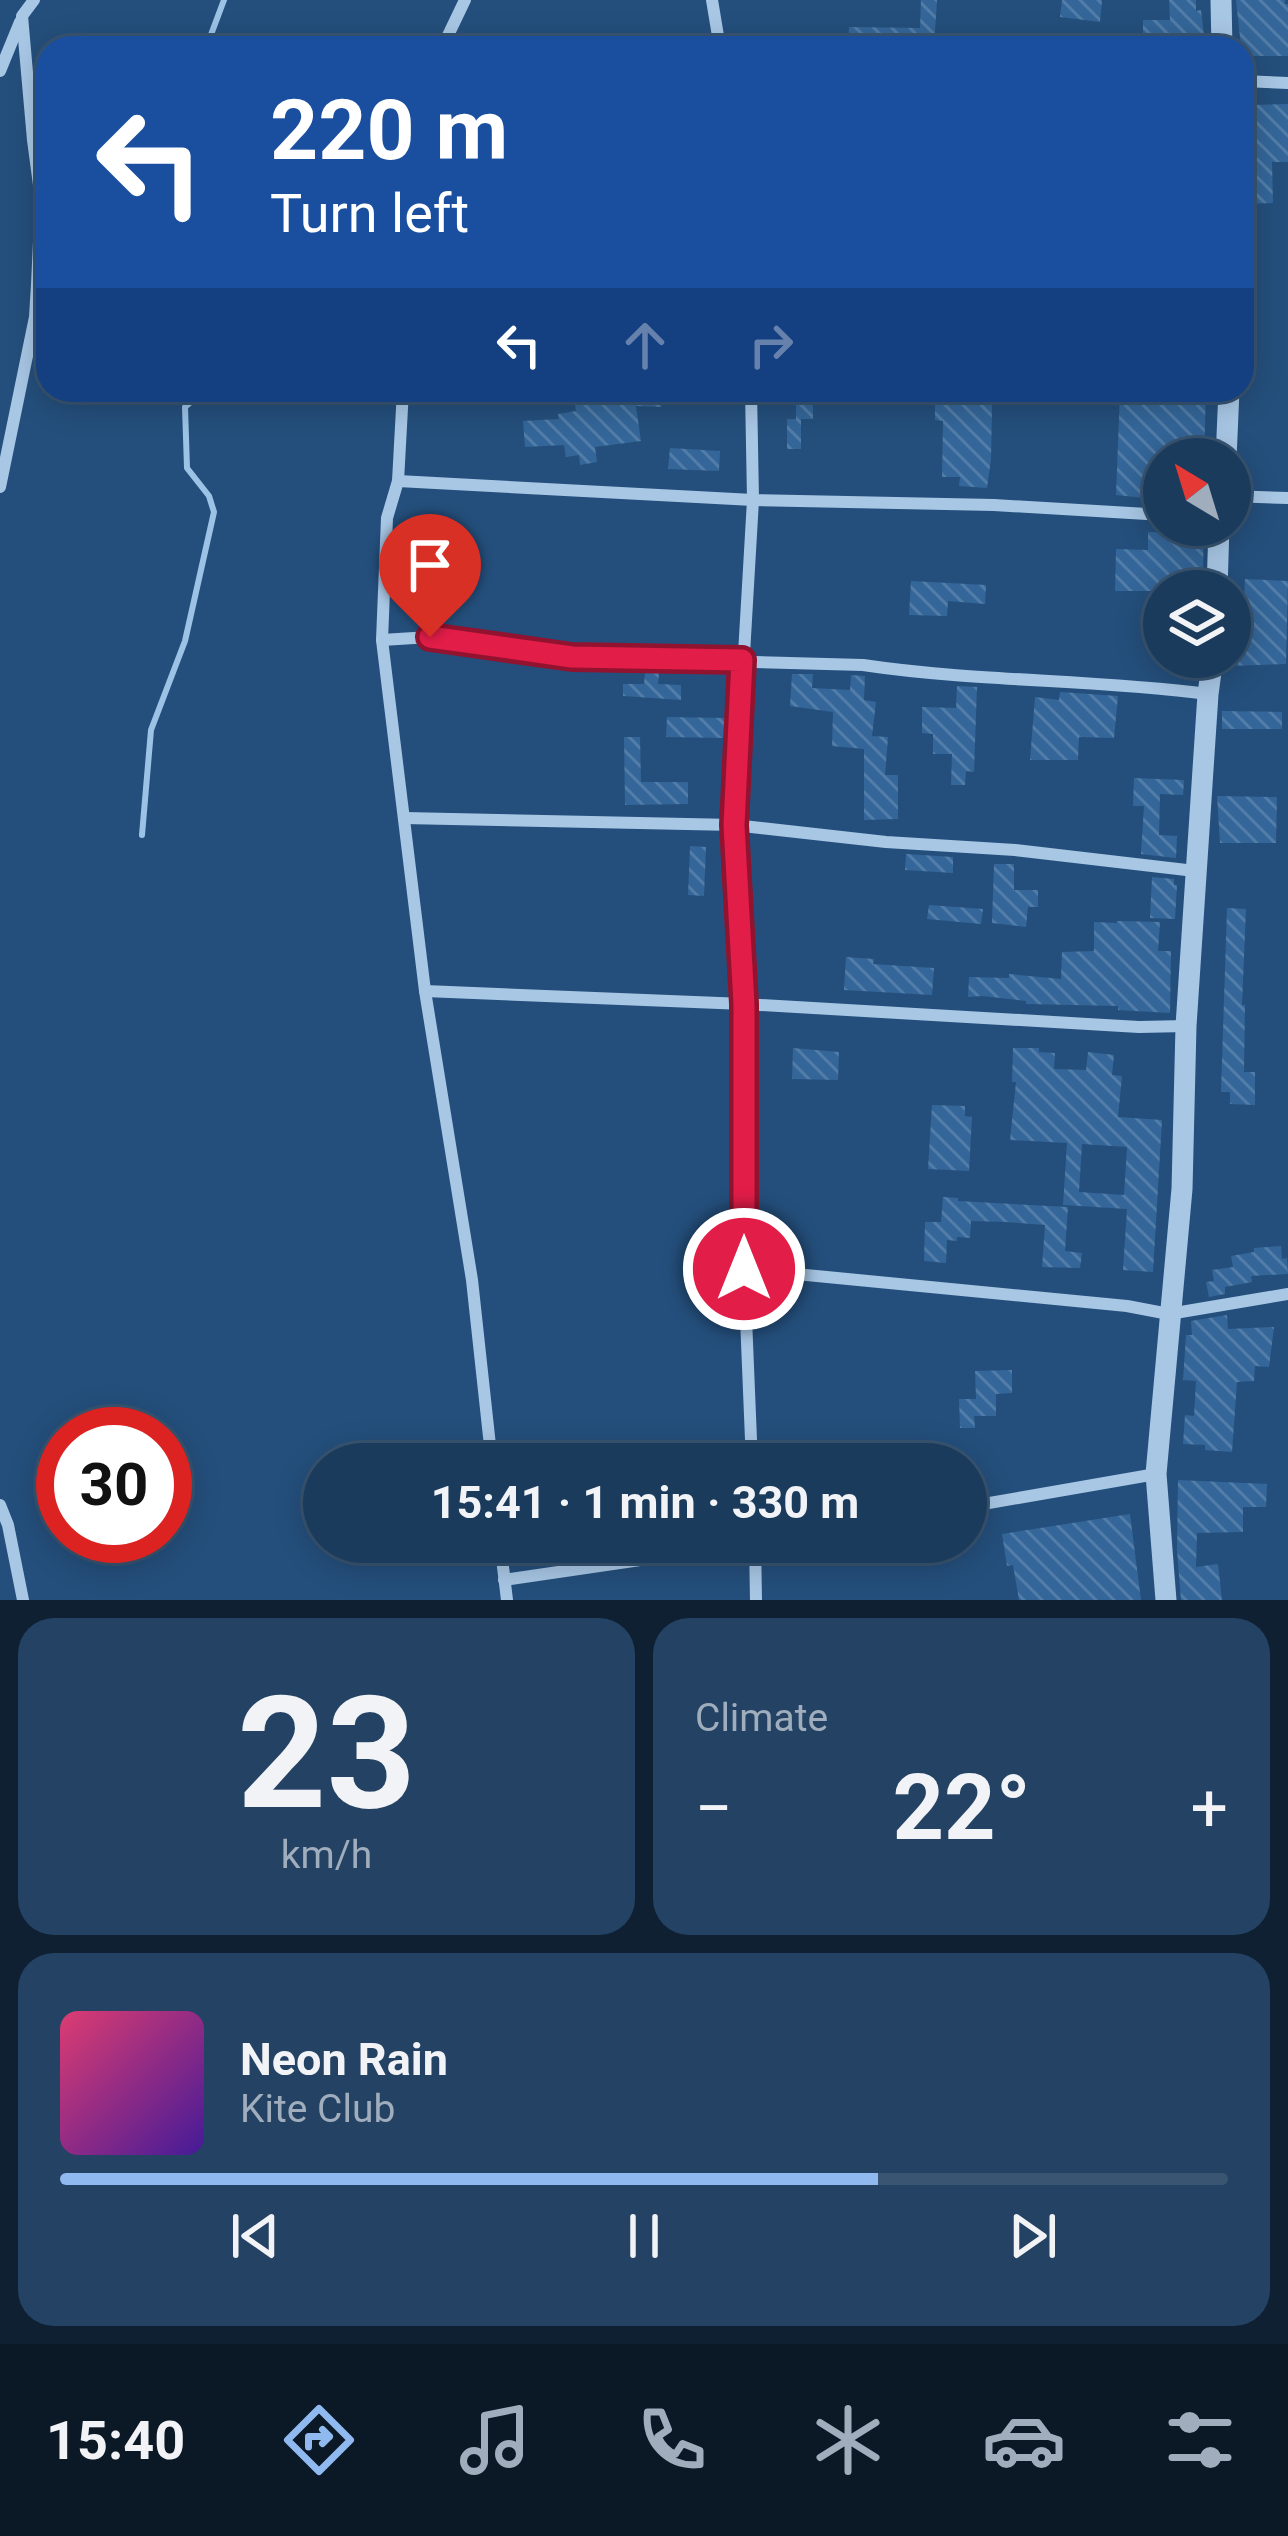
<!DOCTYPE html>
<html lang="en">
<head>
<meta charset="utf-8">
<style>
  :root { --surface:#1b3b5d; --page:#244263; --text:#f1f3f6; --muted:#a0adbc; --line:#395572; --accent:#90b9f0 }
  body { margin:0; font-family:Roboto,sans-serif; background:var(--page); color:var(--text); height:100vh; display:flex; flex-direction:column; font-size:45px; white-space:nowrap }
  * { box-sizing:border-box; margin:0 }
  p { font-size:39px; color:var(--muted) }
  .icon { flex:none; width:66px; height:66px; fill:none; stroke:currentColor; stroke-width:2; stroke-linecap:round; stroke-linejoin:round }
  .map { position:relative; height:1600px; overflow:hidden }
  .panel { display:flex; flex-direction:column; gap:18px; padding:18px; background:#0f2033; flex:1 }
  .panel>* { flex:none }
  .banner { position:absolute; left:36px; top:36px; width:1218px; height:366px; border-radius:36px; box-shadow:0 6px 30px #0003,0 0 0 3px var(--line); background:#1a4fa0; color:#fff; overflow:hidden }
  .needle { width:78px; rotate:322deg }
  .buttons { position:absolute; left:1143px; top:438px; display:grid; gap:24px }
  .buttons a { display:grid; place-items:center; width:108px; height:108px; border-radius:50%; background:var(--surface); box-shadow:0 6px 30px #0003,0 0 0 3px var(--line); font-size:60px }
  .speed { position:absolute; left:36px; top:1407px; display:flex; gap:24px; font-size:60px; font-weight:700; text-align:center }
  .speed>* { display:grid; place-content:center; width:156px; height:156px; border-radius:50%; background:var(--surface); box-shadow:0 6px 30px #0003,0 0 0 3px var(--line); line-height:1 }
  .speed .limit { border:18px solid #d22; background:#fff; color:#111 }
  .pin { position:absolute; display:grid; place-items:center; width:102px; height:102px; color:#fff; margin:-123px -51px; border-radius:50% 50% 50% 0; rotate:-45deg; box-shadow:0 0 12px #0007 }
  .pin .icon { rotate:45deg }
  .me { position:absolute; width:132px; margin:-66px; rotate:0deg; stroke-linejoin:round; filter:drop-shadow(0 0 9px #0008) }
  .turn { display:flex; align-items:center; gap:42px; height:252px; padding:0 36px; font-size:54px }
  .turn .icon { width:156px; height:156px; stroke-width:2.5 }
  .turn b { display:block; font-size:84px; line-height:102px }
  .lanes { display:flex; align-items:center; height:114px; padding:0 36px; background:#0003; justify-content:center; gap:60px; direction:ltr }
  .lanes .off { opacity:.35 }
  .big { font-size:90px; font-weight:700; line-height:1.1 }
  .panel .tile { flex:1; display:flex; flex-direction:column; justify-content:center; gap:18px; min-width:0; padding:0 42px; border-radius:36px; background:var(--page) }
  .panel .dial { align-items:center; gap:0 }
  .dial b { font-size:156px; line-height:1 }
  .song { display:flex; align-items:center; gap:36px }
  .cover { width:144px; height:144px; border-radius:18px; background:linear-gradient(135deg,hsl(340 70% 55%),hsl(260 70% 35%)) }
  .played { height:12px; border-radius:6px; background:linear-gradient(90deg,var(--accent) 70%,var(--line) 70%) }
  .keys { display:flex; justify-content:space-around; direction:ltr }
  .heat { display:flex; justify-content:space-between; align-items:center; font-size:66px; direction:ltr }
  .panel .tiles { flex:1; display:grid; gap:18px; grid-template-columns:1fr 1fr }
  .tile:last-child { grid-column:span 2 }
  .trip { position:absolute; left:303px; top:1443px; width:684px; height:120px; border-radius:60px; background:var(--surface); box-shadow:0 6px 30px #0003,0 0 0 3px var(--line); font-weight:700; line-height:120px; text-align:center }
  .dock { display:flex; height:192px; justify-content:space-around; align-items:center; background:#0b1825; color:var(--muted) }
  .dock .icon { width:84px; height:84px }
  .dock .selected { color:var(--accent) }
  .dock b { font-size:54px; color:var(--text) }
  .map>svg:first-child { display:block }
</style>
</head>
<body>
<div class="map">
<svg width="1288" height="1600" viewBox="0 0 1288 1600">
  <defs>
    <pattern id="building-back-hatch" width="6" height="6" patternUnits="userSpaceOnUse" patternTransform="scale(3)"><rect width="6" height="6" fill="#346699"/><path d="M-1 5l2 2M0 0l6 6M5-1l2 2" fill="none" stroke="#527da8"/></pattern>
  </defs>
  <rect width="100%" height="100%" fill="#244f7c"/>
  <g fill="none" stroke-linecap="round" stroke-linejoin="round">
    <!-- stream -->
    <g stroke="#9cc2e6" stroke-width="6">
      <path d="M 206,48 L 224,0"/>
      <path d="M 142,835 L 151,730 L 185,641 L 214,512 L 209,496 L 187,468 L 185,407 L 205,390"/>
    </g>
  </g>
  <!-- building -->
  <g fill="url(#building-back-hatch)" fill-rule="evenodd">
    <path d="M 921,0 L 937,0 L 934,46 L 848,48 L 849,27 L 920,28 Z"/>
    <path d="M 1062,0 L 1102,0 L 1100,22 L 1060,17 Z"/>
    <path d="M 1169,0 L 1196,0 L 1196,11 L 1201,10 L 1204,35 L 1187,37 L 1186,48 L 1143,48 L 1143,20 L 1170,20 Z"/>
    <path d="M 1236,0 L 1285,0 L 1285,4 L 1288,4 L 1288,56 L 1242,56 Z"/>
    <path d="M 1288,104 L 1288,162 L 1272,162 L 1273,203 L 1245,204 L 1246,105 Z"/>
    <path d="M 620,390 L 662,390 L 661,407 L 636,406 L 641,441 L 595,447 L 597,462 L 580,465 L 579,455 L 566,457 L 564,445 L 525,447 L 523,421 L 559,419 L 558,414 L 576,411 L 575,404 L 621,396 Z"/>
    <path d="M 1145,390 L 1206,390 L 1204,459 L 1164,459 L 1164,500 L 1116,495 L 1120,391 L 1145,393 Z"/>
    <path d="M 796,399 L 813,399 L 813,419 L 801,419 L 801,449 L 787,449 L 787,419 L 796,419 Z"/>
    <path d="M 935,405 L 992,405 L 991,459 L 987,488 L 959,486 L 960,477 L 942,477 L 943,421 L 935,420 Z"/>
    <path d="M 670,448 L 720,451 L 719,471 L 668,469 Z"/>
    <path d="M 1148,532 L 1204,534 L 1203,571 L 1194,571 L 1194,591 L 1115,591 L 1116,549 L 1148,550 Z"/>
    <path d="M 1245,579 L 1288,581 L 1286,664 L 1230,666 L 1230,645 L 1242,644 Z"/>
    <path d="M 911,581 L 986,585 L 985,604 L 948,601 L 947,616 L 909,615 Z"/>
    <path d="M 645,673 L 659,673 L 658,684 L 681,685 L 681,700 L 623,696 L 623,684 L 644,684 Z"/>
    <path d="M 792,674 L 813,674 L 812,688 L 850,690 L 851,675 L 865,676 L 864,700 L 876,702 L 872,736 L 888,737 L 885,775 L 898,775 L 898,819 L 864,820 L 864,749 L 832,746 L 833,712 L 790,706 Z"/>
    <path d="M 957,686 L 977,687 L 974,772 L 966,771 L 965,785 L 951,785 L 952,754 L 933,754 L 933,734 L 922,733 L 922,707 L 956,708 Z"/>
    <path d="M 1060,692 L 1118,696 L 1114,738 L 1079,737 L 1078,760 L 1030,760 L 1035,697 L 1059,700 Z"/>
    <path d="M 1222,711 L 1282,712 L 1282,729 L 1222,729 Z"/>
    <path d="M 667,717 L 725,718 L 724,738 L 666,737 Z"/>
    <path d="M 624,737 L 640,737 L 641,782 L 688,782 L 688,804 L 625,805 Z"/>
    <path d="M 1134,778 L 1184,780 L 1183,795 L 1160,794 L 1159,835 L 1177,836 L 1176,858 L 1141,854 L 1144,806 L 1133,806 Z"/>
    <path d="M 1217,796 L 1277,797 L 1276,843 L 1220,843 Z"/>
    <path d="M 690,846 L 706,847 L 704,896 L 688,895 Z"/>
    <path d="M 906,854 L 953,857 L 953,873 L 905,870 Z"/>
    <path d="M 994,864 L 1014,864 L 1014,890 L 1038,890 L 1038,907 L 1028,907 L 1026,927 L 992,923 Z"/>
    <path d="M 1152,877 L 1174,879 L 1174,885 L 1177,885 L 1175,919 L 1150,918 Z"/>
    <path d="M 929,905 L 983,909 L 981,924 L 927,919 Z"/>
    <path d="M 1227,908 L 1246,909 L 1242,1005 L 1245,1005 L 1244,1072 L 1255,1072 L 1255,1105 L 1230,1104 L 1230,1092 L 1221,1092 Z"/>
    <path d="M 1117,921 L 1160,922 L 1158,951 L 1171,951 L 1170,1013 L 1118,1010 L 1118,1006 L 1026,1004 L 1026,1001 L 982,996 L 968,997 L 969,977 L 1009,978 L 1009,974 L 1061,979 L 1062,952 L 1094,951 L 1094,922 L 1117,923 Z"/>
    <path d="M 846,957 L 874,959 L 873,964 L 934,968 L 932,995 L 844,990 Z"/>
    <path d="M 793,1048 L 839,1052 L 838,1080 L 792,1079 Z"/>
    <path d="M 1013,1048 L 1039,1048 L 1039,1052 L 1055,1053 L 1054,1069 L 1086,1070 L 1088,1052 L 1114,1055 L 1112,1075 L 1122,1076 L 1118,1117 L 1162,1120 L 1153,1272 L 1123,1270 L 1127,1209 L 1063,1205 L 1067,1143 L 1010,1140 L 1016,1082 L 1012,1082 ZM 1082,1144 L 1127,1147 L 1124,1195 L 1079,1192 Z"/>
    <path d="M 932,1105 L 965,1106 L 965,1116 L 972,1117 L 969,1171 L 928,1169 Z"/>
    <path d="M 943,1197 L 958,1198 L 958,1201 L 1068,1207 L 1065,1251 L 1082,1253 L 1080,1268 L 1042,1267 L 1045,1225 L 1006,1222 L 971,1221 L 970,1238 L 957,1237 L 957,1241 L 947,1240 L 946,1263 L 924,1261 L 925,1222 L 941,1222 Z"/>
    <path d="M 1281,1246 L 1282,1259 L 1287,1258 L 1288,1274 L 1251,1276 L 1252,1282 L 1225,1287 L 1225,1294 L 1209,1297 L 1206,1282 L 1214,1281 L 1212,1270 L 1233,1267 L 1231,1256 L 1254,1252 L 1254,1248 Z"/>
    <path d="M 1227,1315 L 1228,1329 L 1274,1327 L 1269,1367 L 1255,1366 L 1254,1381 L 1237,1382 L 1232,1452 L 1205,1450 L 1205,1445 L 1183,1444 L 1185,1415 L 1194,1416 L 1196,1381 L 1183,1380 L 1186,1335 L 1192,1335 L 1191,1321 Z"/>
    <path d="M 1012,1370 L 1012,1393 L 996,1394 L 996,1416 L 974,1416 L 975,1428 L 960,1428 L 959,1399 L 976,1399 L 975,1371 Z"/>
    <path d="M 1178,1480 L 1267,1484 L 1266,1507 L 1243,1507 L 1243,1532 L 1197,1533 L 1196,1567 L 1218,1564 L 1222,1600 L 1181,1600 L 1177,1550 Z"/>
    <path d="M 1130,1514 L 1141,1600 L 1019,1600 L 1013,1565 L 1007,1566 L 1002,1534 Z"/>
  </g>
  <g fill="none" stroke-linecap="round" stroke-linejoin="round">
    <!-- minor -->
    <g stroke="#a8c7e5" stroke-width="12">
      <path d="M 712,0 L 720,48"/>
      <path d="M 442,48 L 465,0"/>
      <path d="M 0,71 L 20,22"/>
      <path d="M 1242,81 L 1288,83"/>
      <path d="M 403,390 L 398,481 L 387,518 L 382,640 L 425,991 L 472,1280 L 492,1464"/>
      <path d="M 751,390 L 753,500 L 734,825 L 744,1004 L 744,1269 L 752,1464"/>
      <path d="M 398,481 L 753,500 L 994,505 L 1164,515"/>
      <path d="M 0,487 L 35,317 L 37,284 L 41,200 L 33,140 L 22,16 L 34,0"/>
      <path d="M 1230,496 L 1288,498"/>
      <path d="M 382,640 L 430,637 L 572,657 L 863,665 C 977,682 1093,679 1208,694"/>
      <path d="M 404,818 L 734,825 L 886,842 L 1015,850 L 1195,871"/>
      <path d="M 425,991 L 744,1004 L 1139,1027 L 1186,1026"/>
      <path d="M 744,1269 L 1127,1306 L 1169,1314 L 1288,1294"/>
      <path d="M 0,1505 L 8,1525 L 23,1600"/>
      <path d="M 966,1507 L 1156,1474"/>
      <path d="M 500,1542 L 507,1600"/>
      <path d="M 755,1542 L 756,1600"/>
      <path d="M 504,1580 L 764,1542"/>
    </g>
    <!-- tertiary -->
    <g stroke="#a8c7e5" stroke-width="21">
      <path d="M 1221,0 L 1222,48"/>
      <path d="M 1226,459 L 1229,390"/>
      <path d="M 1217,591 L 1219,525"/>
      <path d="M 1166,1600 L 1156,1474 L 1182,1189 L 1186,1026 L 1208,694 L 1213,657"/>
    </g>
  </g>
  <g fill="none" stroke-linecap="round" stroke-linejoin="round">
    <defs>
      <path id="route" d="M 430,637 L 572,657 L 742,660 L 734,825 L 744,1004 L 744,1269"/>
    </defs>
    <!-- route casing -->
    <use href="#route" stroke="#92132f" stroke-width="30"/>
    <!-- route -->
    <use href="#route" stroke="#e11d48" stroke-width="21"/>
  </g>
</svg>
<div class="buttons">
<a><svg class="needle" viewBox="-14 -14 28 28"><path d="M0-13l5 13h-10z" fill="#e53935"/><path d="M0 13l5-13h-10z" fill="#a0adbc"/></svg></a>
<a><svg class="icon" aria-label="layers" viewBox="0 0 24 24"><path d="M12 4l9 5-9 5-9-5zM3 14l9 5 9-5"/></svg></a>
</div>
<div class="speed"><div class="limit">30</div></div>
<div class="pin" style="left:430px;top:637px;background:#d93025"><svg class="icon" aria-label="arrive" viewBox="0 0 24 24"><path d="M6 21V4h12l-3 4 3 4H6"/></svg></div>
<svg class="me" style="left:744px;top:1269px" viewBox="-20 -20 40 40"><circle r="17" fill="#e11d48" stroke="#fff" stroke-width="3"/><path d="M0-11L8 9 0 5-8 9z" fill="#fff"/></svg>
<div class="trip">15:41 · 1 min · 330 m</div>
<div class="banner">
<div class="turn"><svg class="icon" aria-label="left" viewBox="0 0 24 24"><path d="M17 20v-9H6M10 6l-5 5 5 5"/></svg><div><b>220 m</b>Turn left</div></div>
<div class="lanes"><svg class="icon" aria-label="left" viewBox="0 0 24 24"><path d="M17 20v-9H6M10 6l-5 5 5 5"/></svg><svg class="icon off" aria-label="ahead" viewBox="0 0 24 24"><path d="M12 20V5M6 11l6-6 6 6"/></svg><svg class="icon off" aria-label="right" viewBox="0 0 24 24"><path d="M7 20v-9h11M14 6l5 5-5 5"/></svg></div>
</div>
</div>
<section class="panel">
<div class="tiles">
<div class="tile dial"><b>23</b><p>km/h</p></div>
<div class="tile"><p>Climate</p>
<div class="heat"><a>−</a><b class="big">22°</b><a>+</a></div>
</div>
<div class="tile">
<div class="song"><i class="cover"></i><div><b>Neon Rain</b><p>Kite Club</p></div></div>
<div class="played"></div>
<div class="keys"><svg class="icon" aria-label="previous" viewBox="0 0 24 24"><path d="M18 5L8 12l10 7zM5 5v14"/></svg><svg class="icon" aria-label="pause" viewBox="0 0 24 24"><path d="M8 5v14M16 5v14"/></svg><svg class="icon" aria-label="next" viewBox="0 0 24 24"><path d="M6 5l10 7-10 7zM19 5v14"/></svg></div>
</div>
</div>
</section>
<nav class="dock">
<b>15:40</b>
<svg class="icon selected" aria-label="directions" viewBox="0 0 24 24"><path d="M12 3l9 9-9 9-9-9zM9 14v-3h6M13 9l2 2-2 2"/></svg>
<svg class="icon" aria-label="music" viewBox="0 0 24 24"><path d="M9 18V5l10-2v13"/><circle cx="6" cy="18" r="3"/><circle cx="16" cy="16" r="3"/></svg>
<svg class="icon" aria-label="phone" viewBox="0 0 24 24"><path d="M5 4h4l2 5-3 2q2 4 5 5l2-3 5 2v4C11 20 4 13 5 4z"/></svg>
<svg class="icon" aria-label="climate" viewBox="0 0 24 24"><path d="M12 3v18M4 7l16 10M4 17L20 7"/></svg>
<svg class="icon" aria-label="car" viewBox="0 0 24 24"><path d="M5 17H2v-5l4-1 3-4h7l3 4 3 1v5h-3M9 17h6M6 11h13"/><circle cx="7" cy="17" r="2"/><circle cx="17" cy="17" r="2"/></svg>
<svg class="icon" aria-label="filters" viewBox="0 0 24 24"><path d="M4 7h16M4 17h16"/><circle cx="9" cy="7" r="2"/><circle cx="15" cy="17" r="2"/></svg>
</nav>
</body>
</html>
